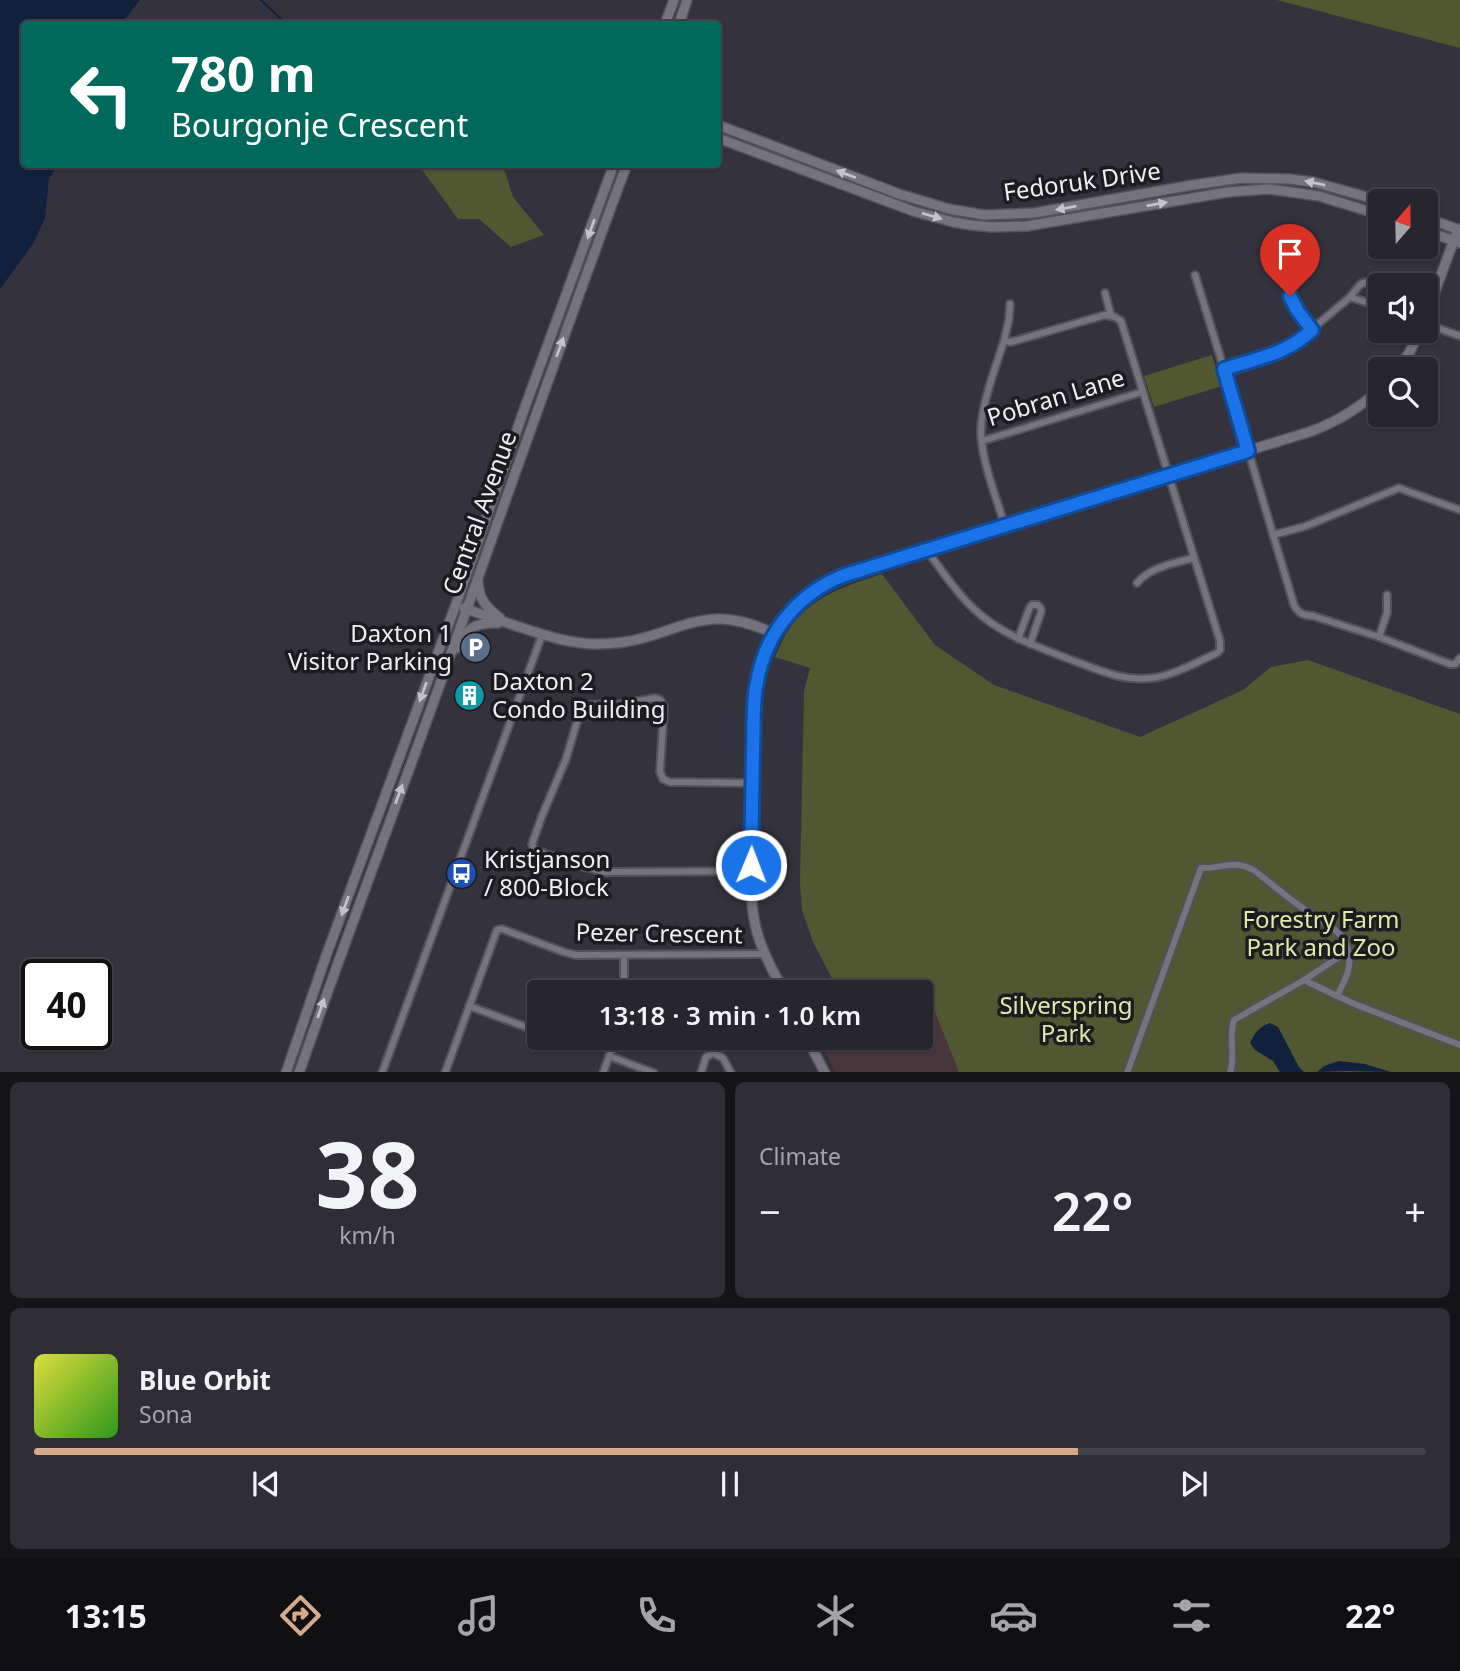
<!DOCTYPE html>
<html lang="en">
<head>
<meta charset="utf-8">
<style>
  :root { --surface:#27262e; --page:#2f2e36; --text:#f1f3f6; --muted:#a4a5aa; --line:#43434a; --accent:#d6ab8b }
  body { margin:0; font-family:"Noto Sans",sans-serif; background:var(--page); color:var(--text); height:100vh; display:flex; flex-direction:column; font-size:26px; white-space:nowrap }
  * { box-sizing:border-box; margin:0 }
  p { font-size:23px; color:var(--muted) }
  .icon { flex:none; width:38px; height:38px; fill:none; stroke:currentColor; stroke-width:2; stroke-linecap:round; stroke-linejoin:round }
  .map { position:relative; height:1072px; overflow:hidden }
  .drawer { display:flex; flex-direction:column; gap:10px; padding:10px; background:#151519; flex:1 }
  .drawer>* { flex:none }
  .banner { position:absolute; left:21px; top:21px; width:700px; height:147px; border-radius:7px; box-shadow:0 2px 5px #0004,0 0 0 2px var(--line); background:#00695c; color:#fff; overflow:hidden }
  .needle { width:46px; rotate:20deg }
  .buttons { position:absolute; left:1368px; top:189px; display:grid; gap:14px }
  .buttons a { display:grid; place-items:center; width:70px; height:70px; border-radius:7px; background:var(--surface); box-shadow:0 2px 5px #0004,0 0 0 2px var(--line); font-size:35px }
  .speed { position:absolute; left:21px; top:959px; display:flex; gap:14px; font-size:35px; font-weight:700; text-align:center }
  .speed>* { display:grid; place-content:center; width:91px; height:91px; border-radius:50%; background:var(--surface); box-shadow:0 2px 5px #0004,0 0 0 2px var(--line); line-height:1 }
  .speed .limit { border:4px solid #111; border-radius:10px; background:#fff; color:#111 }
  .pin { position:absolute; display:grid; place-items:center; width:60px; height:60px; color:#fff; margin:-72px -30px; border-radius:50% 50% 50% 0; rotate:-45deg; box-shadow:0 0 7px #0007 }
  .pin .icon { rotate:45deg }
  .me { position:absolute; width:77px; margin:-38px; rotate:1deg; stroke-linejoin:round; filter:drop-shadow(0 0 5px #0008) }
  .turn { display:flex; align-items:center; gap:24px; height:147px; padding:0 35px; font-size:32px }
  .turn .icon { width:91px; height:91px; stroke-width:2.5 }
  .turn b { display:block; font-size:49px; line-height:60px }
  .big { font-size:52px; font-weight:600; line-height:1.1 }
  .drawer .widget { flex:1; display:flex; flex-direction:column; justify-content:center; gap:10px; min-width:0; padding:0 24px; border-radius:10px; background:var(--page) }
  .drawer .dial { align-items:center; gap:0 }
  .dial b { font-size:91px; line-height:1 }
  .song { display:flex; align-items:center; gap:21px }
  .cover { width:84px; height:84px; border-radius:10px; background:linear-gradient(135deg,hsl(60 70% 55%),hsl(110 70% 35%)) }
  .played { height:7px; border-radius:4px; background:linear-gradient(90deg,var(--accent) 75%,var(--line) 75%) }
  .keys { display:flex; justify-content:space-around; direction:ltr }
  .heat { display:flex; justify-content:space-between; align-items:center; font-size:38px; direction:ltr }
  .drawer .tiles { flex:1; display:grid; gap:10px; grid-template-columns:1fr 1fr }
  .widget:last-child { grid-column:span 2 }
  .trip { position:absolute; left:527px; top:980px; width:406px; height:70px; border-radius:7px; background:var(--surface); box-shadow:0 2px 5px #0004,0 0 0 2px var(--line); font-weight:600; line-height:70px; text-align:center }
  .menu { display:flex; height:112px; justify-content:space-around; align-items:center; background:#100f12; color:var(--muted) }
  .menu .icon { width:49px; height:49px }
  .menu .selected { color:var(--accent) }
  .menu b { font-size:32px; color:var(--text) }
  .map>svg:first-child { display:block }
</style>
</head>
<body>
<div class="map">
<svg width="1460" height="1073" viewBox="0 0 1460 1073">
  <rect width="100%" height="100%" fill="#34333d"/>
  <!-- education -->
  <path fill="#49363d" d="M 927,992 L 959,1072 L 835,1072 L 818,1038 L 920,1038 L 921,995 Z"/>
  <!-- green -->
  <g fill="#505731">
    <path d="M 1277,0 L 1460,0 L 1460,48 Z"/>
    <path d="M 416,165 L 503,165 L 513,197 L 544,235 L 511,247 L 479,219 L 458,219 L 423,171 Z"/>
    <path d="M 1212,355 L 1222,386 L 1154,407 L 1144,376 Z"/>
    <path d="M 882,574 L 935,645 L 994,685 L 1140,737 L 1243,690 L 1271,667 L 1308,660 L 1460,714 L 1460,1072 L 959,1072 L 927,992 L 921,995 L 920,992 L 827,992 L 837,988 L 813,942 L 802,910 L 800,883 L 804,691 L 810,668 L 775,657 C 779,649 782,640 787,632 C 810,597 844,586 882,574 Z"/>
  </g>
  <!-- water -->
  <g fill="#10213d">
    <path d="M 0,0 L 140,0 L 121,24 L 24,24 L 24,164 L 58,165 L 49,179 L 45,218 L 33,244 L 0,289 Z"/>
    <path d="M 1270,1023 L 1278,1027 L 1299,1067 L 1304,1072 L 1280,1072 L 1273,1061 L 1255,1050 L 1250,1043 C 1255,1032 1259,1027 1270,1023 Z"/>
    <path d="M 1339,1061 L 1365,1064 L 1391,1072 L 1347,1071 L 1317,1072 L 1324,1066 Z"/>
  </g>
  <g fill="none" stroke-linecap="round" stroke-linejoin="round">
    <!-- stream -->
    <path stroke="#10213d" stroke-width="2" d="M 261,0 L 286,24"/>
    <defs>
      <g id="street">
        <path d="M 1284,268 L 1293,303 L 1312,330"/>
        <path d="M 1195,275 L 1224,369"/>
        <path d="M 1105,293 L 1111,316"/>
        <path d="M 1350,297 C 1354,293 1358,285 1363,283 C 1377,278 1377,297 1375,305"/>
        <path d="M 1381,307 L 1350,297 L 1291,347 L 1283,351 L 1224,369 L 1294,605 C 1299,614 1303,615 1313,616 L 1379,637 L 1450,664 L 1455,664 L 1460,658"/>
        <path d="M 1426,324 L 1460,336"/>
        <path d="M 1004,341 L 1009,319 L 1010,304"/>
        <path d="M 982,441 L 1142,392"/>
        <path d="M 1273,535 L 1306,526 L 1399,488 L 1460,510"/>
        <path d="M 927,551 C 942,570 956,593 974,609 C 1002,636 1039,647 1074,661 C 1099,670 1124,682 1152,678 C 1175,675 1197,662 1217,653 L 1220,650 L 1220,641 L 1121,321 L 1115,317 L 1105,315 L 1011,342 L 1004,341 C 996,366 981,405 981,431 C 981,459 996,497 1005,526"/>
        <path d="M 1137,583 C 1150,567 1175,563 1193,558"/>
        <path d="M 1379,637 L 1387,613 L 1387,595"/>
        <path d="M 1018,639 L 1030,607 L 1032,605 L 1038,605 L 1041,609 L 1041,612 L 1030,644"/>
        <path d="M 751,871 L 605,872 L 584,867 L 537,851 L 533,847 L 532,844 L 542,816 L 566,759 L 580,712 L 582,708 L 587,705 L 622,704 L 655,698 C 661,699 662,702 664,707 L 660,772 L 663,779 L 670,782 L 752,783"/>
        <path d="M 624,992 L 624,955"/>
        <path d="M 1337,996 L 1357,1005 L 1460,1045"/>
        <path d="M 469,1006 L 526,1027"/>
        <path d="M 609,1056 L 654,1073"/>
        <path d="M 382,1073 L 542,635"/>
        <path d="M 445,1073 L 497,930 L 502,929 L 564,952 L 576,955 L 766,954"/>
        <path d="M 603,1073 L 616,1038"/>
        <path d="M 701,1073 L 706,1057 L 713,1053 L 723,1058 L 731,1073"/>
        <path d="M 1127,1073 L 1201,868 C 1224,869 1233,858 1255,871 L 1294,902 L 1335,930 L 1344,938 L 1348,951"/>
        <path d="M 1230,1073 C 1236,1055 1228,1037 1234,1020 L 1304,980 L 1348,951 C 1353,967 1344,982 1337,996 L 1304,980"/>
      </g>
      <g id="secondary">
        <path d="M 665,24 L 674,0"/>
        <path d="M 679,24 L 687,0"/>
        <path d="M 718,125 L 899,194 L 949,209 L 984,215 L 1034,213 L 1193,185 L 1242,178 L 1289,179 L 1313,182 L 1381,201"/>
        <path d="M 718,138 L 913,211 L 953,222 L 971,225 L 992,227 L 1027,226 L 1228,192 L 1269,189 L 1319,196 L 1381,215"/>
        <path d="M 1426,218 L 1460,230"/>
        <path d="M 1426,231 L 1460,243"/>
        <path d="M 1426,316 L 1458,229"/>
        <path d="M 1397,369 L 1409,353 L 1420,331"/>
        <path d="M 478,581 C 479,600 486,607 500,618"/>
        <path d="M 464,608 C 479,614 495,618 510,624 C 538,633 565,643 594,644 C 610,644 627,643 643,638 C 667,632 690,620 716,619 C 736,618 755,625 773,633"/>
        <path d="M 457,648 C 469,628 473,622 498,623"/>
        <path d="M 784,992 C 773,971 760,948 755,924 C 748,889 751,852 752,818 C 752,788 753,757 754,727 C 755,713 754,699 756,685 C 758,668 764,649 773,635 C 788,607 816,586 845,575 L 1312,431 C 1338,421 1361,407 1381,388"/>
        <path d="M 807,1038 L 825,1073"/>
        <path d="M 286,1073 L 326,956 L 459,596 L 525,407 L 614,164"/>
        <path d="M 299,1073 C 347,934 400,797 449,659 C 508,494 566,328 627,164"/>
      </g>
    </defs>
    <!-- street casing -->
    <use href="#street" stroke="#535259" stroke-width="10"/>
    <!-- secondary casing -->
    <use href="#secondary" stroke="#535259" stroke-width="12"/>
    <!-- street -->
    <use href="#street" stroke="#74737e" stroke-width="6"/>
    <!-- secondary -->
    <use href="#secondary" stroke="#74737e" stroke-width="9"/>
  </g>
  <!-- one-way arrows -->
  <defs><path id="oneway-solid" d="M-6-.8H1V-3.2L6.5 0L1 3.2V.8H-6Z" transform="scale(1.75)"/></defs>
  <g fill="#c3c3cb">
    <use href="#oneway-solid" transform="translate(846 174) rotate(-159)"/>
    <use href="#oneway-solid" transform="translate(1315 183) rotate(-169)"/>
    <use href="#oneway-solid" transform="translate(1157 204) rotate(-10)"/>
    <use href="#oneway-solid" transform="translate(1066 208) rotate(170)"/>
    <use href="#oneway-solid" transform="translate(932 216) rotate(16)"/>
    <use href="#oneway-solid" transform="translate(591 229) rotate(110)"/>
    <use href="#oneway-solid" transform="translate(560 347) rotate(-70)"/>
    <use href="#oneway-solid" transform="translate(423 692) rotate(110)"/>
    <use href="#oneway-solid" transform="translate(399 794) rotate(-70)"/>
    <use href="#oneway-solid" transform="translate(345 906) rotate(110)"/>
    <use href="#oneway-solid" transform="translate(321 1008) rotate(-71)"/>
  </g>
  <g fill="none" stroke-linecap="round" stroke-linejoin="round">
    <defs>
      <path id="route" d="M 751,865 C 752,827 752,789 753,752 C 754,729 752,704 757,682 C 766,632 798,593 845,575 L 1248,451 L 1224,369 C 1258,358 1285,355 1312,330 L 1297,310 L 1290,296"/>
    </defs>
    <!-- route casing -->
    <use href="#route" stroke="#114b97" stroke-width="18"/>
    <!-- route -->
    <use href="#route" stroke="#1a73e8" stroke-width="12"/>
  </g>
  <!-- icons -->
  <defs>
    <symbol id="parking-disc" viewBox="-11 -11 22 22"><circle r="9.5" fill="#5c6f8a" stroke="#1c1b20"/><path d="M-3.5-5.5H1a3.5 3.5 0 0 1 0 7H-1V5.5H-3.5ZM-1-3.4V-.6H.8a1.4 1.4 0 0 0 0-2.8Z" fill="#fff"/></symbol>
    <symbol id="building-disc" viewBox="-11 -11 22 22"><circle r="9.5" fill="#0f9aa8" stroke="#1c1b20"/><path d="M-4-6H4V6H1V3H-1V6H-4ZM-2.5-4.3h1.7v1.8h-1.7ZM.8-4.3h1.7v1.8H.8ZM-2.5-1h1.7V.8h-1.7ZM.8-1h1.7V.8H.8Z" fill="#fff"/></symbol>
    <symbol id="bus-disc" viewBox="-11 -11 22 22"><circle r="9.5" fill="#1a4fb4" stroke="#1c1b20"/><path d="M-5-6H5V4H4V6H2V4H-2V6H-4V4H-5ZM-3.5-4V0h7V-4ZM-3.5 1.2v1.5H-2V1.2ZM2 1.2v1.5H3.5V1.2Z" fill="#fff"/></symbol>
  </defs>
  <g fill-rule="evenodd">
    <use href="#parking-disc" x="458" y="630" width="35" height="35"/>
    <use href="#building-disc" x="452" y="678" width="35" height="35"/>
    <use href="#bus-disc" x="444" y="856" width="35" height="35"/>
  </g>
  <g text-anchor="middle" stroke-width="7" stroke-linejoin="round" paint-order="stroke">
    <!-- street labels -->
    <g font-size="24" fill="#eeeef4" stroke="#1c1b20">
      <text transform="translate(1082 182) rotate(-8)" y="8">Fedoruk Drive</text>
      <text transform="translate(1056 398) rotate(-17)" y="8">Pobran Lane</text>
      <text transform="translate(480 513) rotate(-70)" y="8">Central Avenue</text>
      <text transform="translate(659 934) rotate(1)" y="8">Pezer Crescent</text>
    </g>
    <!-- poi labels -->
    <g font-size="24" fill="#eeeef4" stroke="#1c1b20" text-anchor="start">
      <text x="452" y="642" text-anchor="end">Daxton 1<tspan x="452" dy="28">Visitor Parking</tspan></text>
      <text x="492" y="690">Daxton 2<tspan x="492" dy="28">Condo Building</tspan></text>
      <text x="484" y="868">Kristjanson<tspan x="484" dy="28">/ 800-Block</tspan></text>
    </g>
    <!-- park labels -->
    <g font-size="24" fill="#ddeba7" stroke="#1c1b20">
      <text x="1321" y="928">Forestry Farm<tspan x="1321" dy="28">Park and Zoo</tspan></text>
      <text x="1066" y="1014">Silverspring<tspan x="1066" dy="28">Park</tspan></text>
    </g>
  </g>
</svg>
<div class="buttons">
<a><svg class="needle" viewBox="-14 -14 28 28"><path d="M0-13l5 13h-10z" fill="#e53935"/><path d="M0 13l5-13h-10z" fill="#a4a5aa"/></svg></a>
<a><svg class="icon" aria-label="sound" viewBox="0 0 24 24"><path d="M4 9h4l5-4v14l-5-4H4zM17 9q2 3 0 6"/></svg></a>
<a><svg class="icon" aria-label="search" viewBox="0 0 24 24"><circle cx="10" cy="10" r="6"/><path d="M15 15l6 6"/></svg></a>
</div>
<div class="speed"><div class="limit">40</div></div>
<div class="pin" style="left:1290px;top:296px;background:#d93025"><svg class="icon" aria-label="arrive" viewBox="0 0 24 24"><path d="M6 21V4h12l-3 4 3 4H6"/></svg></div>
<svg class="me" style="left:751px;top:865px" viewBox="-20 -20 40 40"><circle r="17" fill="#1a73e8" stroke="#fff" stroke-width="3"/><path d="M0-11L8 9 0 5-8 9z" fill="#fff"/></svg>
<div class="trip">13:18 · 3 min · 1.0 km</div>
<div class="banner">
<div class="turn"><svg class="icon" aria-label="left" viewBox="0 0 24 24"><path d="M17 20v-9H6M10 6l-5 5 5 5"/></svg><div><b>780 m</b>Bourgonje Crescent</div></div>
</div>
</div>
<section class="drawer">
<div class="tiles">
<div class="widget dial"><b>38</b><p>km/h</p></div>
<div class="widget"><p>Climate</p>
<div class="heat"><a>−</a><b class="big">22°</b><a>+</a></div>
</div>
<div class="widget">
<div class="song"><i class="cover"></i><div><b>Blue Orbit</b><p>Sona</p></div></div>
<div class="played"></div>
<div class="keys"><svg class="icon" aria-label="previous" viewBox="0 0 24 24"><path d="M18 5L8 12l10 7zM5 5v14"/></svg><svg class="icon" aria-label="pause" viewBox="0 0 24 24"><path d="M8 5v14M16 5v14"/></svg><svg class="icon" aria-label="next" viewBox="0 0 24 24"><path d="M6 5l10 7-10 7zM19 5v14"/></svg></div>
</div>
</div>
</section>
<nav class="menu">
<b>13:15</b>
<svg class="icon selected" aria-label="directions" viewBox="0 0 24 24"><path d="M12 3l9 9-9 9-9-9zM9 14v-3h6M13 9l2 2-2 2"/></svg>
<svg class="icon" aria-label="music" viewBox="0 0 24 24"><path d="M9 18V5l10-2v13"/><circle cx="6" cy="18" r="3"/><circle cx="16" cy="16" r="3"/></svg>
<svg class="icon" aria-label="phone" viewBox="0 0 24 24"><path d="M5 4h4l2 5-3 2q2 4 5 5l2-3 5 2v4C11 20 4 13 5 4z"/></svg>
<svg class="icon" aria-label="climate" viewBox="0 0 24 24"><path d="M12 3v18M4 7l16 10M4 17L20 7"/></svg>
<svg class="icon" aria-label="car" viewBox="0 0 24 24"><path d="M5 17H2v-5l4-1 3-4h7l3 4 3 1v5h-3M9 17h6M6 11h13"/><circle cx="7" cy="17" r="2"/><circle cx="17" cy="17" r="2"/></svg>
<svg class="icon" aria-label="filters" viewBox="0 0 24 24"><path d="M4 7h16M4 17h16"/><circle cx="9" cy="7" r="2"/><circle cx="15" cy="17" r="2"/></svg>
<b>22°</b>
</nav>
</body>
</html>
